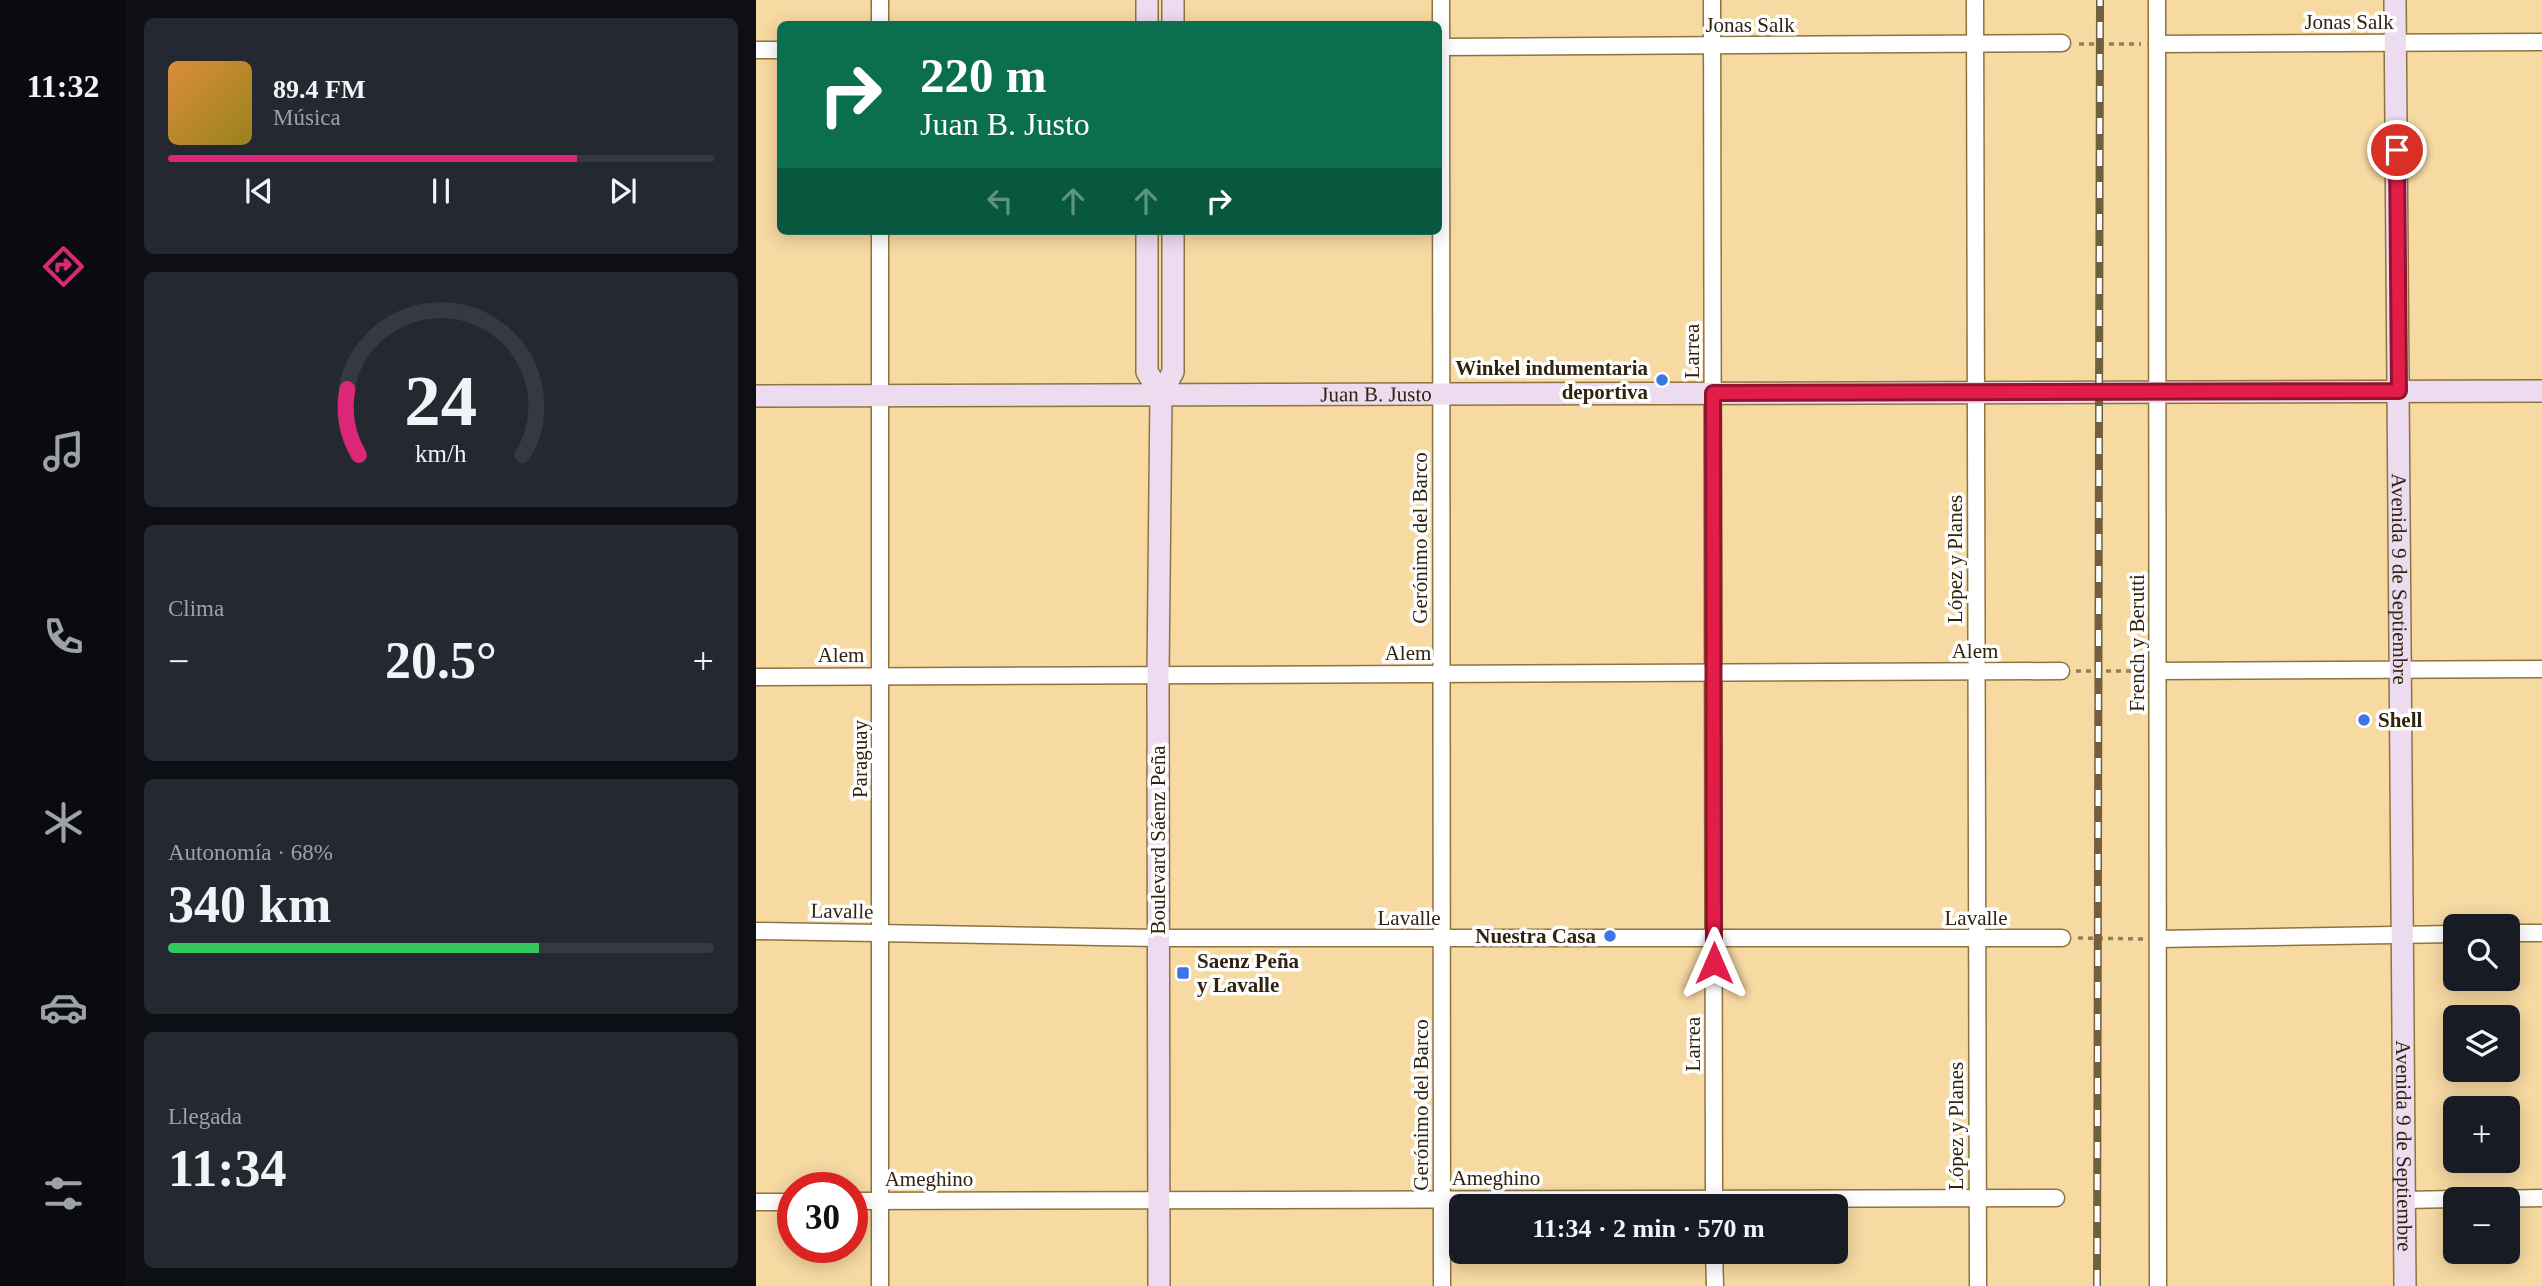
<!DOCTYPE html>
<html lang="es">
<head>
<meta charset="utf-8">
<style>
  :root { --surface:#171b24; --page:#242831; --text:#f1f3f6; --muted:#9ea1a6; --line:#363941; --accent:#db2777 }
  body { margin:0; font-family:"Times New Roman",serif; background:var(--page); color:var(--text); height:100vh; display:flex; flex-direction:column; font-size:26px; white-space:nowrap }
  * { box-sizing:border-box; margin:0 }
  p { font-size:23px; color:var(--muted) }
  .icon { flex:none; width:38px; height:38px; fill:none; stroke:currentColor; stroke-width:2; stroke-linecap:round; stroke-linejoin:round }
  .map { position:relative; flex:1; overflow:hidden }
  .side { display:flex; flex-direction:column; gap:18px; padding:18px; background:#0d0f14; width:630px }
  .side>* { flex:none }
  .top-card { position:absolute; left:21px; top:21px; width:665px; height:214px; border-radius:10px; box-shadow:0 4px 18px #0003; background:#0b6e4f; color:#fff; overflow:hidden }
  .buttons { position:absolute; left:1687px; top:914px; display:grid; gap:14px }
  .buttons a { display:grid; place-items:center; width:77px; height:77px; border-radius:10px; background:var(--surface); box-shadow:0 4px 18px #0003; font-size:35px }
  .speed { position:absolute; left:21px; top:1172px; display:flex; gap:14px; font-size:35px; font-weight:700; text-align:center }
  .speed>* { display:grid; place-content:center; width:91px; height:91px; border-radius:50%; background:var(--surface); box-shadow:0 4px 18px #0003; line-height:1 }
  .speed .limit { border:10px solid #d22; background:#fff; color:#111 }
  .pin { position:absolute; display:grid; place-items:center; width:60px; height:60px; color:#fff; margin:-30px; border:4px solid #fff; border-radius:50%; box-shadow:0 2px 7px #0007 }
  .me { position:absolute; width:77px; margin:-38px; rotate:0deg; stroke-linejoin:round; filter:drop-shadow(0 0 5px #0008) }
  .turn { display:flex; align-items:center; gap:24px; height:147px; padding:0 28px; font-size:32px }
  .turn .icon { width:91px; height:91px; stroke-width:2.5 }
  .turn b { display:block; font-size:49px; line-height:60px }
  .lanes { display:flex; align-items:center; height:66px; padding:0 28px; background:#0003; justify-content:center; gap:35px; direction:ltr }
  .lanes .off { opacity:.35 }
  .big { font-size:52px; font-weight:600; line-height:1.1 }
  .side .tile { flex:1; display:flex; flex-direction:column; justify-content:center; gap:10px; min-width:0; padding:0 24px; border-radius:10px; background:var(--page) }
  .side .dial { align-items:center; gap:0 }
  .dial svg { height:182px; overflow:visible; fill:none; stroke:var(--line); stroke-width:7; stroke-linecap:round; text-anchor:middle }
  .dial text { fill:var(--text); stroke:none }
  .song { display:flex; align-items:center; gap:21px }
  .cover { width:84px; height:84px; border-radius:10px; background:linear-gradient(135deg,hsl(30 70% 55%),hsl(50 70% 35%)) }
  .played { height:7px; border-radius:4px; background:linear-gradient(90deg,var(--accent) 75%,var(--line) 75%) }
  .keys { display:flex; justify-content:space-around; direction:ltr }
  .heat { display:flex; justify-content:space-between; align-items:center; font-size:38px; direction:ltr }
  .charge { height:10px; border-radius:5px; background:linear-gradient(90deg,#34c759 68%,var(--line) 0) }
  .trip { position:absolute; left:693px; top:1194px; width:399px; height:70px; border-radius:10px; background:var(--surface); box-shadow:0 4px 18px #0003; font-weight:600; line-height:70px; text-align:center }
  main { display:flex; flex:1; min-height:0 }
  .tabs { display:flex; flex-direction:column; width:126px; justify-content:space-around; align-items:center; background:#090b0e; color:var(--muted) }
  .tabs .icon { width:49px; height:49px }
  .tabs .selected { color:var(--accent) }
  .tabs b { font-size:32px; color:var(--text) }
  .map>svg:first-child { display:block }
</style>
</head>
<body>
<main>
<nav class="tabs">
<b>11:32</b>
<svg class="icon selected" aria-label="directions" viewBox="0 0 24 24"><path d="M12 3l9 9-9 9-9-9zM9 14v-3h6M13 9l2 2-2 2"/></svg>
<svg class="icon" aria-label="music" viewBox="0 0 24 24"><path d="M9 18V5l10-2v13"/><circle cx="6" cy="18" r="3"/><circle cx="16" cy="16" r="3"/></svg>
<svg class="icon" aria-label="phone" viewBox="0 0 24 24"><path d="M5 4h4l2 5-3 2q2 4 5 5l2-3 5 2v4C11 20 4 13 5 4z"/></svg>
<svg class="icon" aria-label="climate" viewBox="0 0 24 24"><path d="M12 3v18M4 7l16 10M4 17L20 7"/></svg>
<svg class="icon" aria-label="car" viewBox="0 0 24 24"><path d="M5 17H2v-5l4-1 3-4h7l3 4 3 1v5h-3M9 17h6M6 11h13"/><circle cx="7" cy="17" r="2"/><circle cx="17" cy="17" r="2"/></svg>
<svg class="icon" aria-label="filters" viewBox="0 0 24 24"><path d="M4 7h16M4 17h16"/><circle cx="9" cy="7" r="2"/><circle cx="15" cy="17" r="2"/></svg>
</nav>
<section class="side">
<div class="tile">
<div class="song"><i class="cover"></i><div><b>89.4 FM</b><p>Música</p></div></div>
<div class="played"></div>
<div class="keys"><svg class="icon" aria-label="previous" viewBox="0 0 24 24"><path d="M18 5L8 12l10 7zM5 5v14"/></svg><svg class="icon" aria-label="pause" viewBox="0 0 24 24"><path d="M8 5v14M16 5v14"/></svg><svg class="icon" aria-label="next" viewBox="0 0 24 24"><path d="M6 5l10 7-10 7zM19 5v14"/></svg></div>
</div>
<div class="tile dial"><svg viewBox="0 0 100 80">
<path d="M14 69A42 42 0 1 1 86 69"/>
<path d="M14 69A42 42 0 0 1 9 40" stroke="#db2777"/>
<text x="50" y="56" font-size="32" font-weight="700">24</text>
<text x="50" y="72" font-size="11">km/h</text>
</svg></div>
<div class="tile"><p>Clima</p>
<div class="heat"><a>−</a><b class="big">20.5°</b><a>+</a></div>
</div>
<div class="tile"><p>Autonomía · 68%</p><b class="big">340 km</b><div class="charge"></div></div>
<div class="tile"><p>Llegada</p><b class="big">11:34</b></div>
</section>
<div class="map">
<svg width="1786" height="1286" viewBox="0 0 1786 1286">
  <rect width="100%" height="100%" fill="#f7d9a2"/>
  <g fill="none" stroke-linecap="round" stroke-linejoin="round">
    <defs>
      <g id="street">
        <path d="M 124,0 L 124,24"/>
        <path d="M 685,0 L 686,1286"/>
        <path d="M 956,0 L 958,1206"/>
        <path d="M 1219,0 L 1222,1286"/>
        <path d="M 1401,0 L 1402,1286"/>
        <path d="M 1401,44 L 1786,42"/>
        <path d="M 682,47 L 1306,43"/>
        <path d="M 0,50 L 24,50"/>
        <path d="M 1402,671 L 1786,669"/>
        <path d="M 0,677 L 1305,671"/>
        <path d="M 0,931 L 402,938 L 1306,938"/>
        <path d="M 1752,933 L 1786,933"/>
        <path d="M 1402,939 L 1699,934"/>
        <path d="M 1734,1199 L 1786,1198"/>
        <path d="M 1649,1200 L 1699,1199"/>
        <path d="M 96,1201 L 1300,1198"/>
        <path d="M 0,1202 L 37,1202"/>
        <path d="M 958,1251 L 959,1286"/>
        <path d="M 124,1286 L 124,231"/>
      </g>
      <g id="secondary">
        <path d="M 391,0 L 391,24"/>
        <path id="s1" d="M 1639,0 L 1649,1286"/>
        <path d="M 417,24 L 417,0"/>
        <path d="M 391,231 L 391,372 L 405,394"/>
        <path id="s2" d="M 0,396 L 1786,391"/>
        <path d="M 403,1286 L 402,675 L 405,394 L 417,372 L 417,231"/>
      </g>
    </defs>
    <!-- street casing -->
    <use href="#street" stroke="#8e733f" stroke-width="19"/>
    <!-- secondary casing -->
    <use href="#secondary" stroke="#8e733f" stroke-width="24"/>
    <!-- path -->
    <g stroke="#947f59" stroke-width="3.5" stroke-dasharray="5 5" stroke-linecap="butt">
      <path d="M 1323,44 L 1385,44"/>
      <path d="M 1320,671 L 1386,671"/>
      <path d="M 1322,938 L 1388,939"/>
    </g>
    <!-- street -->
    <use href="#street" stroke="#fff" stroke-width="16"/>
    <!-- secondary -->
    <use href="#secondary" stroke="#eddbf0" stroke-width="21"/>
    <defs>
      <path id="rail" d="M 1341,1286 L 1344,0"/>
    </defs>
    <!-- rail casing -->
    <use href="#rail" stroke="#715f3e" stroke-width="8"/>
    <!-- rail -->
    <use href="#rail" stroke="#fefefe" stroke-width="5" stroke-dasharray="16" stroke-linecap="butt"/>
  </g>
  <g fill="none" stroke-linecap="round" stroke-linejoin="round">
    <defs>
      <path id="route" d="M 958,963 L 957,393 L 1643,391 L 1641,150"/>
    </defs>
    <!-- route casing -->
    <use href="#route" stroke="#92132f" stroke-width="18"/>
    <!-- route -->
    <use href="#route" stroke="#e11d48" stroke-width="12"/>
  </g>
  <!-- markers -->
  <g fill="#3c75e5" stroke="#fefefe" stroke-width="2.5">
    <circle cx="906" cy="380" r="7"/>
    <circle cx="1608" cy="720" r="7"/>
    <circle cx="854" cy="936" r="7"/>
    <rect x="420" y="966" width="14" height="14" rx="3.5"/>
  </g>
  <g text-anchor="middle" stroke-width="7" stroke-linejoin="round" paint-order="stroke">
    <!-- street labels -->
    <g font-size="21" fill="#30240e" stroke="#fefefe">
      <text x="1593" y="29">Jonas Salk</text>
      <text x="994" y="32">Jonas Salk</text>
      <text transform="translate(936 351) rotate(-90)" y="7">Larrea</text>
      <text dy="7" stroke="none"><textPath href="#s2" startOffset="620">Juan B. Justo</textPath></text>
      <text transform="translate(664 538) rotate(-90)" y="7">Gerónimo del Barco</text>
      <text transform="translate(1199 559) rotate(-90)" y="7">López y Planes</text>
      <text dy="7" stroke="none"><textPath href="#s1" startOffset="579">Avenida 9 de Septiembre</textPath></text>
      <text transform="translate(1381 643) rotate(-90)" y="7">French y Berutti</text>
      <text x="1219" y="658">Alem</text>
      <text x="652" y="660">Alem</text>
      <text x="85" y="662">Alem</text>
      <text transform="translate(104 759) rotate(-90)" y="7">Paraguay</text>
      <text transform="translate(402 840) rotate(-90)" y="7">Boulevard Sáenz Peña</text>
      <text transform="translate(86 911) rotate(1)" y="7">Lavalle</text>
      <text x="653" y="925">Lavalle</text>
      <text x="1220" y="925">Lavalle</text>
      <text transform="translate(937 1044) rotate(-90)" y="7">Larrea</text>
      <text transform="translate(665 1105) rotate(-90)" y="7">Gerónimo del Barco</text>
      <text transform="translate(1200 1126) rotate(-90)" y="7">López y Planes</text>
      <text dy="7" stroke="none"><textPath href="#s1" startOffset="1146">Avenida 9 de Septiembre</textPath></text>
      <text x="740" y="1185">Ameghino</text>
      <text x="173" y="1186">Ameghino</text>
    </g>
    <!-- poi labels -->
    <g font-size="21" font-weight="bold" fill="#30240e" stroke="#fefefe" text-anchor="end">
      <text x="892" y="375">Winkel indumentaria<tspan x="892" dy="24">deportiva</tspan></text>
      <text x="1622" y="727" text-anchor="start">Shell</text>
      <text x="840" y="943">Nuestra Casa</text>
      <text x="441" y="968" text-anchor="start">Saenz Peña<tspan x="441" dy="24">y Lavalle</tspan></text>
    </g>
  </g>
</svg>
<div class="buttons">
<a><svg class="icon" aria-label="search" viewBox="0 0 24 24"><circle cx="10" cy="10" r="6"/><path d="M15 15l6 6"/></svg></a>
<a><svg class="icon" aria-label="layers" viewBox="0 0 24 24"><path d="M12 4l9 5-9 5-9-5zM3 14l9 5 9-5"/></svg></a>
<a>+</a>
<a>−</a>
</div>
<div class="speed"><div class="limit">30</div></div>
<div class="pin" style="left:1641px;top:150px;background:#d93025"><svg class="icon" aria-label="arrive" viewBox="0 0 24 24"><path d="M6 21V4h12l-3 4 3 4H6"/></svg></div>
<svg class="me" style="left:958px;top:963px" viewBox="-20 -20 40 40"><path d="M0-17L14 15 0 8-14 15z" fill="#e11d48" stroke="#fff" stroke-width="4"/></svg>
<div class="trip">11:34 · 2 min · 570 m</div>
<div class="top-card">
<div class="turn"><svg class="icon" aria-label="right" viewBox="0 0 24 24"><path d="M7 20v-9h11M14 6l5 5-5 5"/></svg><div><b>220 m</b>Juan B. Justo</div></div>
<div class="lanes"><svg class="icon off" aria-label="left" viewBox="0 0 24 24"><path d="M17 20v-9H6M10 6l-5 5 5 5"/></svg><svg class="icon off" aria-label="ahead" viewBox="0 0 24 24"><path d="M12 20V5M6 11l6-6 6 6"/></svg><svg class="icon off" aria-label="ahead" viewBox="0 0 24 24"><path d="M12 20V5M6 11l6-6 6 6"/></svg><svg class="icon" aria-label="right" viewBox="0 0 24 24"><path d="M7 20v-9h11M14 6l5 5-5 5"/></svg></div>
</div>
</div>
</main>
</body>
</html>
